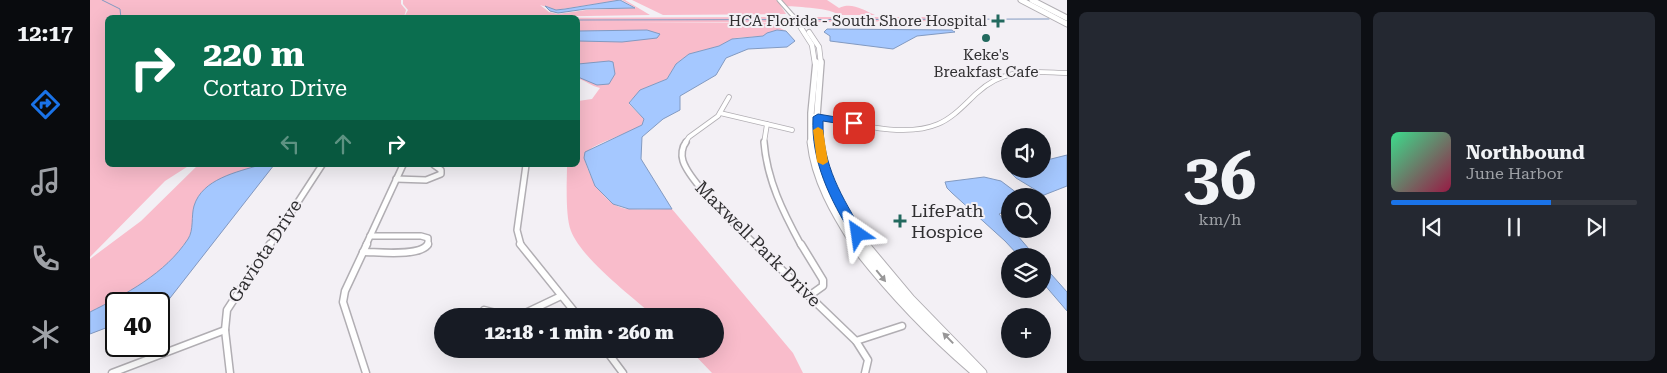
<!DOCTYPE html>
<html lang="en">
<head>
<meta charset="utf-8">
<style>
  :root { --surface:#171b24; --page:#242831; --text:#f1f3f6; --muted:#9ea1a6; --line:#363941; --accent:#1a73e8 }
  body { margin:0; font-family:"Roboto Serif",serif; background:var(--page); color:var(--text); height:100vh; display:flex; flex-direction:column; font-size:19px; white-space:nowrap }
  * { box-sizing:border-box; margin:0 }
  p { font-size:16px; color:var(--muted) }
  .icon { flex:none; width:28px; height:28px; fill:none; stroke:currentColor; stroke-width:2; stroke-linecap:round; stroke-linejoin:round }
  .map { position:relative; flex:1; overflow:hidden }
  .details { display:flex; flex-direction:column; gap:12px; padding:12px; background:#0d0f14; width:600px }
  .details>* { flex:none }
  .top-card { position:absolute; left:15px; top:15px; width:475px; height:152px; border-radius:8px; box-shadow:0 5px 20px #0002; background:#0b6e4f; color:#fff; overflow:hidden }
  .fabs { position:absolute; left:911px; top:128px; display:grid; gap:10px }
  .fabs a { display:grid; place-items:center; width:50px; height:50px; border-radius:50%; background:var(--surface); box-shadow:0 5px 20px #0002; font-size:25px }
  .speed { position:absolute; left:15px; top:292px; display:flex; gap:10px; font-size:25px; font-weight:700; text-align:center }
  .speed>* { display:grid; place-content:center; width:65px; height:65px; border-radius:50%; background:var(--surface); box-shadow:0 5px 20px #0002; line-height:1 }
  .speed .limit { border:2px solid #111; border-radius:8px; background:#fff; color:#111 }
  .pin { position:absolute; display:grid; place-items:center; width:42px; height:42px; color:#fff; margin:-21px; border-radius:10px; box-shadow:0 2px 8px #0006 }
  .me { position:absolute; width:55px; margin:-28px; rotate:328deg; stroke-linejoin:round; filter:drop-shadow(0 0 4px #0008) }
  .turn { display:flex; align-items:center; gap:18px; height:105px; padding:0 15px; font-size:22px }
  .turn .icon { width:65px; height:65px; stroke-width:2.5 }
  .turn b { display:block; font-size:35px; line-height:42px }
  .lanes { display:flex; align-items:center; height:48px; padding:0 15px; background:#0003; justify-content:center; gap:25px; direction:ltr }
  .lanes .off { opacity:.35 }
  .details .widget { flex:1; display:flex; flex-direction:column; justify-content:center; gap:8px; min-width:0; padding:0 18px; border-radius:8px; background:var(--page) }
  .details .dial { align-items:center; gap:0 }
  .dial b { font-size:65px; line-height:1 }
  .song { display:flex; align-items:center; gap:15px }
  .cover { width:60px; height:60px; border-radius:8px; background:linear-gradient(135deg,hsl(150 70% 55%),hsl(340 70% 35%)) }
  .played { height:5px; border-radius:2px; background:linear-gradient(90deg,var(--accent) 65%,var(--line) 65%) }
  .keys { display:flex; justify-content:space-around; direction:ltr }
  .details .tiles { flex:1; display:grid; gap:12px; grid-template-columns:repeat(2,1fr) }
  .trip { position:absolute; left:344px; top:308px; width:290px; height:50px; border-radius:25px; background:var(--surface); box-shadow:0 5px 20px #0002; font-weight:800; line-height:50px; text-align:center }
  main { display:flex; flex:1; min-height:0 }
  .tab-bar { display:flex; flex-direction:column; width:90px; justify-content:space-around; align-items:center; background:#090b0e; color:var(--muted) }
  .tab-bar .icon { width:35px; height:35px }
  .tab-bar .current { color:var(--accent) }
  .tab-bar b { font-size:22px; color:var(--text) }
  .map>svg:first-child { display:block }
</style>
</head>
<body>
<main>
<nav class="tab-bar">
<b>12:17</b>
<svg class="icon current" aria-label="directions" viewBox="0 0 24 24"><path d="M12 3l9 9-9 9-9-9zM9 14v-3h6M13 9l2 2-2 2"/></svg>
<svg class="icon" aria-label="music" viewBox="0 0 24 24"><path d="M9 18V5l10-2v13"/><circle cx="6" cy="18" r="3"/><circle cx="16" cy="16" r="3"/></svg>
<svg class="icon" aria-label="phone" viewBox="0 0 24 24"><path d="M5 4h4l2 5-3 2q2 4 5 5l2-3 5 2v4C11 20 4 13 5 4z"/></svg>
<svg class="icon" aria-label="climate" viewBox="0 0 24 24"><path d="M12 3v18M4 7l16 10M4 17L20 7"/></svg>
</nav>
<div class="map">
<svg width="977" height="373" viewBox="0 0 977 373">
  <rect width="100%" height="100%" fill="#f3f0f5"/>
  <!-- green -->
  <g fill="#f9bccb">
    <path d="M 0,0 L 311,0 L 311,4 L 316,10 L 314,17 L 318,10 L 313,4 L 313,0 L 530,0 L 466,10 L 450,5 L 459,12 L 468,14 L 496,10 L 546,8 L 532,0 L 535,0 L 560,15 L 377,18 L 18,18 L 18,165 L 100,165 L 75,181 L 0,257 Z"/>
    <path d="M 542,0 L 687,0 L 696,14 L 573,15 Z"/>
    <path d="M 691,0 L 737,0 L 749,8 C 762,2 773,10 785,15 L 749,15 C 741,8 708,7 696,6 Z"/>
    <path d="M 702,17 L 706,22 L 529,23 L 680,23 L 696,31 L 687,30 L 673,36 L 645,38 L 629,46 L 599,54 L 586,64 L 577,79 L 550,90 L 549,93 L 540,101 L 539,104 L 554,119 L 552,125 C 540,134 498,144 494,156 C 498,176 515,208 539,209 C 553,210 567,209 582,209 L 703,353 L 713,373 L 622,373 L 599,349 L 625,349 L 625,316 L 564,316 C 540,295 492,259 481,231 C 475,216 477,181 477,165 L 488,165 L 488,101 L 502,99 L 510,88 C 501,86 495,80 488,79 L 488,18 L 424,18 Z"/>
    <path d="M 706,17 L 852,17 L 859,21 L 710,22 Z"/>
    <path d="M 108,165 L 184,165 L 73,307 L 69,309 L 69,304 L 26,304 L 26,324 L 0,334 L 0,259 L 51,221 Z"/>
  </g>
  <!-- water -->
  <g fill="#a5c8ff" stroke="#829ac1">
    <path d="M 530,0 L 545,8 L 496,9 L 468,13 L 460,11 L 455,6 L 466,10 L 475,9 Z"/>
    <path d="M 737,29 L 862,30 L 865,32 L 827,36 L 803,49 L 740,41 L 740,36 L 734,32 Z"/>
    <path d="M 557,30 L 570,34 L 567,38 L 532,42 L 488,41 L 488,31 Z"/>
    <path d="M 687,30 L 696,31 L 705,41 L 697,47 L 658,49 L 636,58 L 626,75 L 590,96 L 590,110 L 573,119 L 552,137 L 551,159 L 582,209 L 539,209 L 523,204 L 505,186 L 494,158 L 495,152 L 552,125 L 554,119 L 539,103 L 550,90 L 577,79 L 586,64 L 599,54 L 629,46 L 642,39 L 673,36 L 677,33 Z"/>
    <path d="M 519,61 L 523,62 L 525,74 L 519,84 L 507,85 L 488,77 L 488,64 Z"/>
    <path d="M 977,155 L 977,186 L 954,195 L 926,178 L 921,173 L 922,169 L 952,169 L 953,161 Z"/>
    <path d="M 170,165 L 184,165 L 73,307 L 69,309 L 69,304 L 26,304 L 26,324 L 0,334 L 0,312 C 36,294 75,274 98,239 C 104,230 101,216 104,206 C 112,179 147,172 170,165 Z"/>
    <path d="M 894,177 L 911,181 L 931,196 L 920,196 L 920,209 L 909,214 L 945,256 L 929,256 L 915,241 L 862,193 L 857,188 L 855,182 Z"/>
    <path d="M 953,265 L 977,292 L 977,311 L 953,283 Z"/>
  </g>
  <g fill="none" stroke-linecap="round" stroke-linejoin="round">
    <!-- stream -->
    <g stroke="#829ac1" stroke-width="1">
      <path d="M 12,0 L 30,9 L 31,18"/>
      <path d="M 488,20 L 959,19"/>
    </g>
    <defs>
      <path id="minor-far3" d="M 689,0 L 704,17"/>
      <g id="minor-far2">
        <path d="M 630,113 L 702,130"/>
        <path d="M 723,116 C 759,122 813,139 848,124 C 863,118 875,104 887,93 C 915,67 941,72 977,73"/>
        <path d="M 595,143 L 599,137 L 628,116 L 639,97"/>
        <path d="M 674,143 L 677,124"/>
      </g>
      <g id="minor-far1">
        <path d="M 596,142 C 592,147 591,155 593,161 C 600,183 648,228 666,245"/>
        <path d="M 674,142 C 677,180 693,212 711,245"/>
        <path d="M 306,179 L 336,180 L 351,174 L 351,170 L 344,165"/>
        <path d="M 280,236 L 331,236 L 338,238 L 338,245"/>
        <path d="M 180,245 L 232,165"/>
        <path d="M 276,245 L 313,165"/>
        <path d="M 431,245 L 427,230 L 436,165"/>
      </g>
      <g id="minor">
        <path d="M 430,244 L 488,316"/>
        <path d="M 665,244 L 766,341 L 778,360 L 775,373"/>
        <path d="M 711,244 L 733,280 L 733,286 L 719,296"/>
        <path d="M 273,252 C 288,252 331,257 338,244"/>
        <path d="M 394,310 L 418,316"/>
        <path d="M 429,316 L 471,296"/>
        <path d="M 766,341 L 812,326"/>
        <path d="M 515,349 L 533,373"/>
        <path d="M 22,373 L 135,330"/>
        <path d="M 140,373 L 135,330 L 137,310 L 180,244"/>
        <path d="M 276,373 L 253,302 L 255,291 L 277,244"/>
      </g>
      <g id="tertiary-far3">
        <path d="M 704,17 L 722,45 L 725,64"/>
        <path d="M 719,32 L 729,47 L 731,64"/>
      </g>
      <g id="tertiary-far2">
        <path d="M 721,143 L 721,113 L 726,62"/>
        <path d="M 729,143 L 727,115 L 731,62"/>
      </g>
      <g id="tertiary-far1">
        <path d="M 721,142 C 725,180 745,214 765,245"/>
        <path d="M 729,142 C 734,179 752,215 775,245"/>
      </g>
      <g id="tertiary">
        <path d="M 764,244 C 801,292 841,334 887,373"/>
        <path d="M 774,244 L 820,299 L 892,373"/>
      </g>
      <g id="secondary">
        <path d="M 931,0 L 977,24"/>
        <path d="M 942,0 L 977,18"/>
      </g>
    </defs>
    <!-- minor-far3 casing -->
    <use href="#minor-far3" stroke="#b1aeb3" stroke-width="5"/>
    <!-- minor-far2 casing -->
    <use href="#minor-far2" stroke="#b1aeb3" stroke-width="5.5"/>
    <!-- minor-far1 casing -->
    <use href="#minor-far1" stroke="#b1aeb3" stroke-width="8"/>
    <!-- minor casing -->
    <use href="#minor" stroke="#b1aeb3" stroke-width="9"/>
    <!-- tertiary-far3 casing -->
    <use href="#tertiary-far3" stroke="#b1aeb3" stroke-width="6"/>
    <!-- tertiary-far2 casing -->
    <use href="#tertiary-far2" stroke="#b1aeb3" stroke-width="8"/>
    <!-- tertiary-far1 casing -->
    <use href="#tertiary-far1" stroke="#b1aeb3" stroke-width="9"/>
    <!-- tertiary casing -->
    <use href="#tertiary" stroke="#b1aeb3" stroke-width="11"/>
    <!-- secondary casing -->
    <use href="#secondary" stroke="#b1aeb3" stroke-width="7"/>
    <!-- minor-far3 -->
    <use href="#minor-far3" stroke="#fff" stroke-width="3"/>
    <!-- minor-far2 -->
    <use href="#minor-far2" stroke="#fff" stroke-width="4"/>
    <!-- minor-far1 -->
    <use href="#minor-far1" stroke="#fff" stroke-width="5"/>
    <!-- minor -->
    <use href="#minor" stroke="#fff" stroke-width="6"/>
    <!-- tertiary-far3 -->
    <use href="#tertiary-far3" stroke="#fff" stroke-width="4.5"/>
    <!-- tertiary-far2 -->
    <use href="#tertiary-far2" stroke="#fff" stroke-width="5.5"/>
    <!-- tertiary-far1 -->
    <use href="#tertiary-far1" stroke="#fff" stroke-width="7"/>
    <!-- tertiary -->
    <use href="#tertiary" stroke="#fff" stroke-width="9"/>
    <!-- secondary -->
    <use href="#secondary" stroke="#fff" stroke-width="5"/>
  </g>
  <!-- one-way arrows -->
  <defs><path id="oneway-solid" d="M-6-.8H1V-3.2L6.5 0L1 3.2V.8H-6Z" transform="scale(1.25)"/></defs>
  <g fill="#989798">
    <use href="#oneway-solid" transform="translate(791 276) rotate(51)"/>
    <use href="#oneway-solid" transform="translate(858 338) rotate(-134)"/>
  </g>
  <!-- route -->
  <path fill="#1a73e8" stroke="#114b97" d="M 728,114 L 764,120 L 769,123 L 764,126 L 733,121 C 732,165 752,197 774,234 L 772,237 L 763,237 C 740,199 721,162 723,117 Z"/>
  <!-- slow -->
  <path fill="#f59e0b" d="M 728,127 L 733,130 L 738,162 L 733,165 L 727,162 L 723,130 Z"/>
  <!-- markers -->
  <g fill="#22695e" stroke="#f3f0f5" stroke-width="2">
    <path d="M905.5 13.5h5v5h5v5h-5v5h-5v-5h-5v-5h5z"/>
    <circle cx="896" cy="38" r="5"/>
    <path d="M807.5 213.5h5v5h5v5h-5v5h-5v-5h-5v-5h5z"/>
  </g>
  <g text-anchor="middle" stroke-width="4" stroke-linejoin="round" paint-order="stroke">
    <!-- far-poi labels -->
    <g font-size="15" fill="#302f31" stroke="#f3f0f5" text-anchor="end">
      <text x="897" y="26">HCA Florida - South Shore Hospital</text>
      <text x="896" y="60" text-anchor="middle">Keke's<tspan x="896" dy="17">Breakfast Cafe</tspan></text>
    </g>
    <!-- poi labels -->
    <g font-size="18" fill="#302f31" stroke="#f3f0f5" text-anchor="start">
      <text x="821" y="217">LifePath<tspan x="821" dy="21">Hospice</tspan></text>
    </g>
    <!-- street labels -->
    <g font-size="18" fill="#302f31" stroke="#f3f0f5">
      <text transform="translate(668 244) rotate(45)" y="6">Maxwell Park Drive</text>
      <text transform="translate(175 251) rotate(-57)" y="6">Gaviota Drive</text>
    </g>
  </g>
</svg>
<div class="fabs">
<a><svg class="icon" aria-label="sound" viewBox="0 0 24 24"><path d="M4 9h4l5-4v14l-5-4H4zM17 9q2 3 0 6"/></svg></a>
<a><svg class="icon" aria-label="search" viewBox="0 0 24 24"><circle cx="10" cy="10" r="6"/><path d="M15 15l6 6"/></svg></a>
<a><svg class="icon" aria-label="layers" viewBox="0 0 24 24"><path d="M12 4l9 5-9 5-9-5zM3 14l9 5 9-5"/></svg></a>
<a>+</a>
</div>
<div class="speed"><div class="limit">40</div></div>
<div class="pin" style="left:764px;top:123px;background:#d93025"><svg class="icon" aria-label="arrive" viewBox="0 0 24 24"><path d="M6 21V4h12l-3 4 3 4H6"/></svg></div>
<svg class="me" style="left:768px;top:234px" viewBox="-20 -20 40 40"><path d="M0-17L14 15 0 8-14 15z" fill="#1a73e8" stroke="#fff" stroke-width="4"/></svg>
<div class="trip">12:18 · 1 min · 260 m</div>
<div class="top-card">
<div class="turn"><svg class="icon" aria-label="right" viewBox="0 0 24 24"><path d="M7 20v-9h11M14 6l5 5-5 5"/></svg><div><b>220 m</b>Cortaro Drive</div></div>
<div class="lanes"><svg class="icon off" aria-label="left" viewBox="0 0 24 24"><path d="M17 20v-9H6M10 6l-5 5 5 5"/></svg><svg class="icon off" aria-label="ahead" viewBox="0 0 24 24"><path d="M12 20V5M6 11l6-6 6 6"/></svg><svg class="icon" aria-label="right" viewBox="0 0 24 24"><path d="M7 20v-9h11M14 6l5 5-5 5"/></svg></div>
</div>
</div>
<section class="details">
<div class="tiles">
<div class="widget dial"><b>36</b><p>km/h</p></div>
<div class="widget">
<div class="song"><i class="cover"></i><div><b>Northbound</b><p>June Harbor</p></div></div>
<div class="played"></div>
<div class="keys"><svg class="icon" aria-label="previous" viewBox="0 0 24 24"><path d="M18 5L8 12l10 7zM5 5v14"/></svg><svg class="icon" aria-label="pause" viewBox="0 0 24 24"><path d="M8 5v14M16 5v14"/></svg><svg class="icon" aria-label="next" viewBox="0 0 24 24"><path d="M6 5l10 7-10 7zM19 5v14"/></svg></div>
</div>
</div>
</section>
</main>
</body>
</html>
